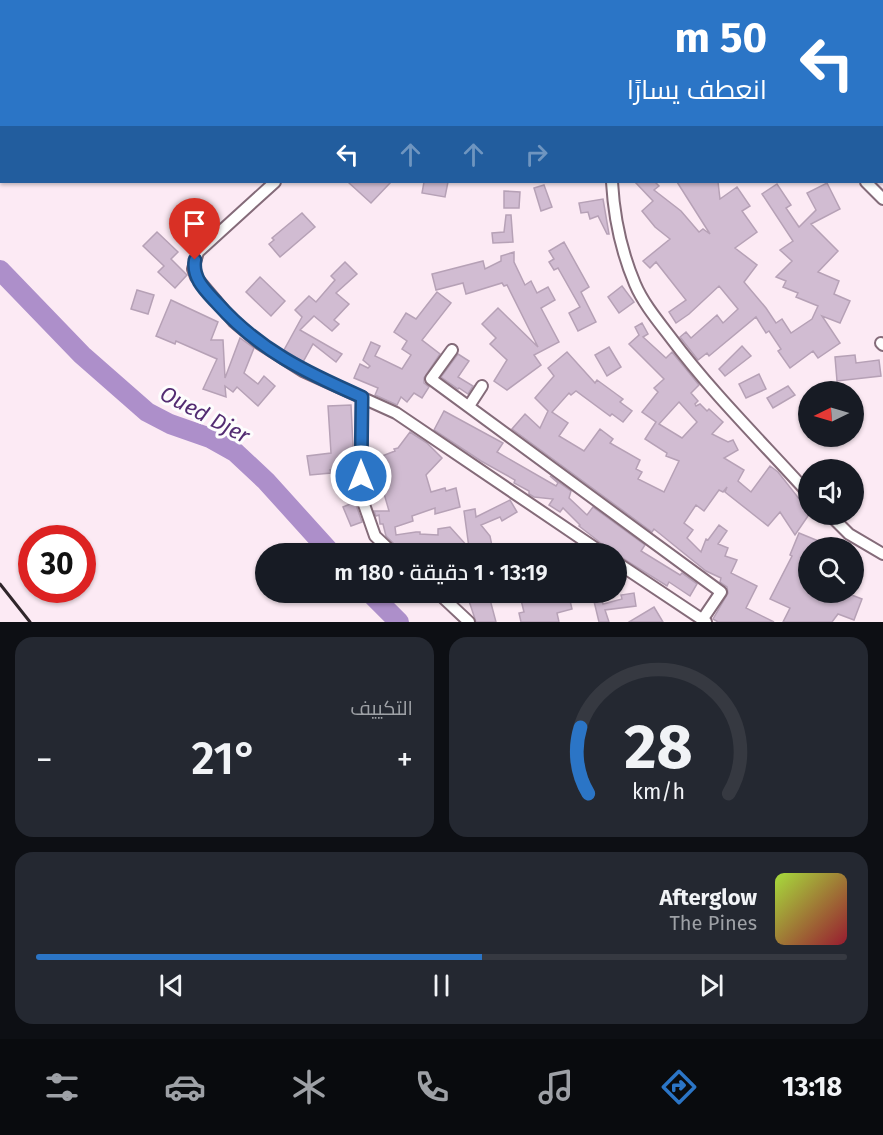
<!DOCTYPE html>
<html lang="ar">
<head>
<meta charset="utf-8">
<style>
  :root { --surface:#171b24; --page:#242831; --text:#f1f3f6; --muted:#9ea1a6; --line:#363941; --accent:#2b75c6 }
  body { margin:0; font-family:"Fira Sans",Cairo,sans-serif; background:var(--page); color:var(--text); direction:rtl; height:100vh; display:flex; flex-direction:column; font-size:22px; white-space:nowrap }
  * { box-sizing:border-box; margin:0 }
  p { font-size:20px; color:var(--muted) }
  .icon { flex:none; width:33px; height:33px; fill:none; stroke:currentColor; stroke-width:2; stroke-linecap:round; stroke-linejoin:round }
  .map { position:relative; height:622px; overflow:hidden; direction:ltr }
  .sheet { display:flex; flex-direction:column; gap:15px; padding:15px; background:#0d0f14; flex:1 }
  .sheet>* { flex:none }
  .banner { position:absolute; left:0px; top:0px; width:884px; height:183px; box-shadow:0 2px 4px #0004; direction:rtl; background:#2b75c6; color:#fff; overflow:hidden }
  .needle { width:39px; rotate:265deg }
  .controls { position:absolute; left:798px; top:381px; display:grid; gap:12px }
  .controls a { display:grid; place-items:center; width:66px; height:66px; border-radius:50%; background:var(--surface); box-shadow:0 2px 4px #0004; font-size:30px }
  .speed { position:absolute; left:18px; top:525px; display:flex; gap:12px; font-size:30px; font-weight:700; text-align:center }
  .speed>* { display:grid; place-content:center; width:78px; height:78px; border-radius:50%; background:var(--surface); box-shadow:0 2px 4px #0004; line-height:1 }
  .speed .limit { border:9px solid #d22; background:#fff; color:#111 }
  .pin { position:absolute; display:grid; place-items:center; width:51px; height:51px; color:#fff; margin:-62px -26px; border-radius:50% 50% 50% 0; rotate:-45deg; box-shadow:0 0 6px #0007 }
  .pin .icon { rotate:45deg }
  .me { position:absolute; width:66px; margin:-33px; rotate:0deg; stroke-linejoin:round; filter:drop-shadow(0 0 4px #0008) }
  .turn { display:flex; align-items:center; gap:21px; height:126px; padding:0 18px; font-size:27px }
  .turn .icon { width:78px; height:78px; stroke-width:2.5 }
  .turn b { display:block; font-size:42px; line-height:51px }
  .lanes { display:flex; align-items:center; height:57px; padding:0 18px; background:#0003; justify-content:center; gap:30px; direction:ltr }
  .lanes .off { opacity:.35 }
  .big { font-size:45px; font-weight:600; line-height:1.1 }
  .sheet .widget { flex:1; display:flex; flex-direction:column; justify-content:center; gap:9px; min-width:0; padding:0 21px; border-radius:18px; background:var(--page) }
  .sheet .dial { align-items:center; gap:0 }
  .dial svg { height:156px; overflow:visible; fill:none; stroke:var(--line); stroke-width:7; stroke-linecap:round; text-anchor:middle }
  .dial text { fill:var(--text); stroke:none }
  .song { display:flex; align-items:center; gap:18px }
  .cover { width:72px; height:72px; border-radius:9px; background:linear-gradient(135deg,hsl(80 70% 55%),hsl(350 70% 35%)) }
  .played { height:6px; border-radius:3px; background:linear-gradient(90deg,var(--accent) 55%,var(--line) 55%) }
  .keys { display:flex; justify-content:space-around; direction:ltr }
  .heat { display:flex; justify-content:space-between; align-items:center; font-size:33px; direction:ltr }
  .sheet .tiles { flex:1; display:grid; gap:15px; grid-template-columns:1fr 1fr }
  .widget:last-child { grid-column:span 2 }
  .trip { position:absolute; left:255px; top:543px; width:372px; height:60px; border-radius:30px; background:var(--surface); box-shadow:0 2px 4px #0004; font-weight:600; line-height:60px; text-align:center; direction:rtl }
  .dock { display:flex; height:96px; justify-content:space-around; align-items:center; background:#090b0e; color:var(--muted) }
  .dock .icon { width:42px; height:42px }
  .dock .on { color:var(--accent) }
  .dock b { font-size:27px; color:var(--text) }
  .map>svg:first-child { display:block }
</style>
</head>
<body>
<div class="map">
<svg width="883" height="622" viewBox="0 0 883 622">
  <rect width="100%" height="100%" fill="#fceaf4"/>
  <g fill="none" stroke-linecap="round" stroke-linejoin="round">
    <!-- river -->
    <g stroke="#ad8fca" stroke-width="20">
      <path d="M 0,270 L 82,355 L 147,412 L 170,424 L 210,438 L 235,452 L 266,481 L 332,554"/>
      <path d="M 369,592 L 399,622"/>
    </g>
  </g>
  <!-- building -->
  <g fill="#d1bcd2" stroke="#b6a1b6" stroke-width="1.5" fill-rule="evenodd">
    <path d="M 348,182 L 391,182 L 371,203 Z"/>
    <path d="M 424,182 L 448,182 L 445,197 L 422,193 Z"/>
    <path d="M 635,182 L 655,182 L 659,186 L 654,190 L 681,211 L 699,232 L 703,229 L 710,234 L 677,182 L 718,182 L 720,199 L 737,187 L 750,206 L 742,211 L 757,232 L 735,248 L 757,265 L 744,282 L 766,308 L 776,323 L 782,319 L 791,333 L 812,319 L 818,306 L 796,297 L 798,293 L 783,287 L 786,281 L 776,277 L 792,261 L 780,250 L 793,241 L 762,194 L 777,184 L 791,205 L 786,208 L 799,227 L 816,210 L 807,193 L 827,183 L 840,209 L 811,224 L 838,251 L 818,272 L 839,281 L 834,294 L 850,301 L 840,323 L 822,316 L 840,343 L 818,358 L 813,351 L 790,368 L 778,351 L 781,349 L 769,331 L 766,333 L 756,317 L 709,356 L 707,353 L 698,360 L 680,337 L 686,332 L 691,338 L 717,315 L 723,323 L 738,309 L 719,286 L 689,314 L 676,323 L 669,312 L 686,300 L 656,262 L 650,268 L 643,261 L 670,239 L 655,227 L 642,211 L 653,201 Z"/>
    <path d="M 544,185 L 552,207 L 541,211 L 534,188 Z"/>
    <path d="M 504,191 L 520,192 L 519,208 L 504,208 Z"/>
    <path d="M 603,199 L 609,234 L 607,234 L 598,216 L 590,219 L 588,212 L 581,213 L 579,203 Z"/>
    <path d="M 302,213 L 315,227 L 280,257 L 269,244 L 274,240 L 272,238 Z"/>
    <path d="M 506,215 L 511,215 L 513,242 L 493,243 L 492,233 L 504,232 Z"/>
    <path d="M 157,232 L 178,252 L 171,259 L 187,275 L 175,288 L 158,272 L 164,266 L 143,246 Z"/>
    <path d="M 564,242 L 589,287 L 581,292 L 596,322 L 578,331 L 569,313 L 580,307 L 558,268 L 554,270 L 549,262 L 554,259 L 549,251 Z"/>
    <path d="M 514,252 L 514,262 L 525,285 L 531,281 L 537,293 L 548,287 L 555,300 L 541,308 L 559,342 L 534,355 L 541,365 L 507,390 L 494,381 L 507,360 L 490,344 L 496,338 L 482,324 L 498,308 L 538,347 L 507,285 L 504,286 L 502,283 L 466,294 L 463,283 L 436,290 L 432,274 L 483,261 L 485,269 L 501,261 L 501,256 Z"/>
    <path d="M 345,262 L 357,274 L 336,293 L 349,304 L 334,320 L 339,324 L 332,331 L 314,316 L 300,330 L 342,354 L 336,362 L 313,344 L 303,362 L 284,350 L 302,317 L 295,310 L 309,296 L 316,302 L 335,280 L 331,276 Z"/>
    <path d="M 260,277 L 285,301 L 271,316 L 246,292 Z"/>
    <path d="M 622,286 L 634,302 L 619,313 L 608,297 Z"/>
    <path d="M 137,290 L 154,295 L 148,314 L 131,309 Z"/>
    <path d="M 437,292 L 451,303 L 422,340 L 440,354 L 424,378 L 424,383 L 429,387 L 422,398 L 414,393 L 407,402 L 401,397 L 397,405 L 375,395 L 378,388 L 354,378 L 360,364 L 368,368 L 370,366 L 363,360 L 371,342 L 380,346 L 375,356 L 402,369 L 411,355 L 402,349 L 407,341 L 394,332 L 406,313 L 416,319 Z"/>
    <path d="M 171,300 L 218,322 L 211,340 L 223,340 L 225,378 L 240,338 L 254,348 L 244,373 L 258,384 L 264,376 L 275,386 L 258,406 L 237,387 L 233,392 L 225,386 L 226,397 L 203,389 L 217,359 L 176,341 L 175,344 L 156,336 Z"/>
    <path d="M 642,323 L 648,334 L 643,337 L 666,358 L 672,352 L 699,385 L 691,393 L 698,401 L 695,404 L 696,406 L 700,404 L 707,411 L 709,409 L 723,422 L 712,434 L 728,442 L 733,440 L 738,450 L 724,458 L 744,470 L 738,481 L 751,492 L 770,466 L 778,472 L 800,500 L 808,506 L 808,516 L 795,535 L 780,512 L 768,526 L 725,492 L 727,487 L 723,492 L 719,490 L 704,511 L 696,505 L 684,523 L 693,530 L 687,538 L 701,552 L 706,539 L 708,540 L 719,525 L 727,531 L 718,544 L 728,548 L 725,556 L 737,560 L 731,573 L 757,586 L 746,608 L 774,622 L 718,622 L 713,619 L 728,593 L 727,587 L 720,582 L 721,578 L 706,571 L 654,529 L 652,532 L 512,429 L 525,414 L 540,428 L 548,411 L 535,398 L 554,376 L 548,368 L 567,352 L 595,383 L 597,380 L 623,399 L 620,402 L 632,411 L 623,422 L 612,414 L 610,416 L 576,391 L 571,395 L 569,393 L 552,412 L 568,423 L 559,436 L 584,451 L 600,429 L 613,439 L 610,443 L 640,460 L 636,469 L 642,472 L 638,479 L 664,492 L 679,461 L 666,456 L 667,453 L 645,439 L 656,422 L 642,412 L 658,392 L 654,388 L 664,379 L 629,344 L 639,335 L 635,327 ZM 679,402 L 697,422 L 682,438 L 659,424 Z"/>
    <path d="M 742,346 L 751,356 L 725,376 L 719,369 Z"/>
    <path d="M 609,347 L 621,367 L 607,376 L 595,355 Z"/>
    <path d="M 458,354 L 469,361 L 458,377 L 473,386 L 468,394 L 459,388 L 458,389 L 441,377 Z"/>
    <path d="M 855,355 L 856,363 L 879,360 L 881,376 L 837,381 L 835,357 Z"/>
    <path d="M 759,374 L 766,389 L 746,398 L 739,384 Z"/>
    <path d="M 788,386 L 795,395 L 773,408 L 767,398 Z"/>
    <path d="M 351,405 L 354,467 L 330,470 L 331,473 L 310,475 L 307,456 L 331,453 L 328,406 Z"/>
    <path d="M 444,411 L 503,443 L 497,452 L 556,486 L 558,483 L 550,476 L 571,491 L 569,498 L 587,515 L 593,507 L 645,545 L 641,551 L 680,575 L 682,573 L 697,584 L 690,596 L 669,582 L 667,586 L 611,551 L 579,526 L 580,525 L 563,508 L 560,512 L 549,505 L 553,499 L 534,497 L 529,494 L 529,491 L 514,483 L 515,480 L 481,461 L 434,430 Z"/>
    <path d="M 410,432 L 427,443 L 442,458 L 426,475 L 431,492 L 445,488 L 446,491 L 456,488 L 460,507 L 435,514 L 435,508 L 412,516 L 413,521 L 395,527 L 396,535 L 416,532 L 420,532 L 420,534 L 438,535 L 438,529 L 450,527 L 469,548 L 464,511 L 475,509 L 476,517 L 510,500 L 517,512 L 502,521 L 500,517 L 481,525 L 490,536 L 492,546 L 483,554 L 401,554 L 399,549 L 386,536 L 383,524 L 380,524 L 379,515 L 376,516 L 374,511 L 389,511 L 379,476 L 369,477 L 369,454 L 376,453 L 377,458 L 395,451 L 394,449 L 398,448 Z"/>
    <path d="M 355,502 L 362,522 L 351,526 L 343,507 Z"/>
    <path d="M 799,533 L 833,547 L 808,548 L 808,592 L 844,592 L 862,599 L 854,620 L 838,614 L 832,622 L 783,622 L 790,608 L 770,599 L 792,556 L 790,555 Z"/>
    <path d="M 466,592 L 488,592 L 496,622 L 476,622 Z"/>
    <path d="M 519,592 L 568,592 L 572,609 L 557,613 L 559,622 L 521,622 L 519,613 L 524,612 Z"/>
    <path d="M 598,592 L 603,604 L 622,599 L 621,595 L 634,593 L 636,606 L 605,610 L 609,622 L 599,622 L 592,593 Z"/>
    <path d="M 654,607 L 663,622 L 629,622 Z"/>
  </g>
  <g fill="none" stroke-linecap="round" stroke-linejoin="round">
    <defs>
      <g id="minor">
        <path d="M 641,2 L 641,0"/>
        <path d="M 808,2 L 808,0"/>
        <path d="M 275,182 L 198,252 L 193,269 L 196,277 L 234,322 L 259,343 L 303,371 L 396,413 L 604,554"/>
        <path d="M 612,182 C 614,217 621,251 635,284 C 643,303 658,321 671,338 C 712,393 762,442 808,493"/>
        <path d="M 866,182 L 883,199"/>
        <path d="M 881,343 L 883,345"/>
        <path d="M 452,350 L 431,379 L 721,592 L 702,620"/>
        <path d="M 362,397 L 361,496 L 375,536 L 394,554"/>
        <path d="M 469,406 L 482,386"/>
        <path d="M 829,514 L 849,534 L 883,554"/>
        <path d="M 616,562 L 706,622"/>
        <path d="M 437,592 L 469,622"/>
      </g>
    </defs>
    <!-- minor casing -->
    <use href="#minor" stroke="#846b79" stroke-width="14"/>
    <!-- minor -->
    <use href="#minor" stroke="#fff" stroke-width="10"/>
    <!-- rail -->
    <path stroke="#30262b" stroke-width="3" d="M 0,584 L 30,622"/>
  </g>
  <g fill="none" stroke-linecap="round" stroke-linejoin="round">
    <defs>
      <path id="route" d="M 195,260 C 192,278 205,290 217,303 C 259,350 305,372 362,397 L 361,476"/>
    </defs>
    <!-- route casing -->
    <use href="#route" stroke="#1c4c81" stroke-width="15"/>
    <!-- route -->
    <use href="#route" stroke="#2b75c6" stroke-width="10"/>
  </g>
  <g text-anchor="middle" stroke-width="6" stroke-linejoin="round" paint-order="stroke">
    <!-- water labels -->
    <g font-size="22" font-style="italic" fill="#532c72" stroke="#fdfdfd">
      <text transform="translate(205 414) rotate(28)" y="8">Oued Djer</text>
    </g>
  </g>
</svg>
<div class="controls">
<a><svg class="needle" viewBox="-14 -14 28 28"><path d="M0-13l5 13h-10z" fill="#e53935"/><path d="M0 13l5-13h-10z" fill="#9ea1a6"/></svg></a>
<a><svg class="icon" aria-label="sound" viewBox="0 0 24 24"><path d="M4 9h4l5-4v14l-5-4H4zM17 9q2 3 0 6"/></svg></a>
<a><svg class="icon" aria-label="search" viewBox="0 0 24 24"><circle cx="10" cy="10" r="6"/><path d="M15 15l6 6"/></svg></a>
</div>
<div class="speed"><div class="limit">30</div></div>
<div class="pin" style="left:195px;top:260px;background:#d93025"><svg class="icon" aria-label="arrive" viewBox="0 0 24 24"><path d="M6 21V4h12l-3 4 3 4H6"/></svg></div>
<svg class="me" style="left:361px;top:476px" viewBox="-20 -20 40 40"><circle r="17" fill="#2b75c6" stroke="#fff" stroke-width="3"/><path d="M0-11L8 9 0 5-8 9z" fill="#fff"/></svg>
<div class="trip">13:19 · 1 دقيقة · 180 m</div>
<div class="banner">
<div class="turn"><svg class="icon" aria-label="left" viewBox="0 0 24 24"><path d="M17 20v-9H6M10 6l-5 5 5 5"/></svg><div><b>50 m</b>انعطف يسارًا</div></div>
<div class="lanes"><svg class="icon" aria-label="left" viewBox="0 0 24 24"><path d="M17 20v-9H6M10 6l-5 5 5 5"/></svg><svg class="icon off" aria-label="ahead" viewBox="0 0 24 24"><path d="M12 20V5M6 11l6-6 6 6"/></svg><svg class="icon off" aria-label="ahead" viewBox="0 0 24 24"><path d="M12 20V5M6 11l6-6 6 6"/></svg><svg class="icon off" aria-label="right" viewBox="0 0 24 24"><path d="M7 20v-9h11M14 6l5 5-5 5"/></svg></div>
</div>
</div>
<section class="sheet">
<div class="tiles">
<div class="widget dial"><svg viewBox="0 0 100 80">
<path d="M14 69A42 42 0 1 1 86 69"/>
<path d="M14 69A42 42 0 0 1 10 35" stroke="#2b75c6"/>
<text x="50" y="56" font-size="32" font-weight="700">28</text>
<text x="50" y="72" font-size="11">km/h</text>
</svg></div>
<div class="widget"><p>التكييف</p>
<div class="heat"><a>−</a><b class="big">21°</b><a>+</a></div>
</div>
<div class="widget">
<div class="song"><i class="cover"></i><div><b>Afterglow</b><p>The Pines</p></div></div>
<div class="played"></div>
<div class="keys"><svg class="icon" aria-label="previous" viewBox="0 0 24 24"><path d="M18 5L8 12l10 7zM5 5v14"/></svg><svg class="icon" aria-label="pause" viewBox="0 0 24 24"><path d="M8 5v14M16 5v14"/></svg><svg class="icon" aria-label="next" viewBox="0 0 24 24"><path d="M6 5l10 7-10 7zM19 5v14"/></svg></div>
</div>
</div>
</section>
<nav class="dock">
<b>13:18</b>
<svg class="icon on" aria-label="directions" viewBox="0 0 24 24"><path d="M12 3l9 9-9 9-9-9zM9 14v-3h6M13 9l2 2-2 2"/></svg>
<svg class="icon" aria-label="music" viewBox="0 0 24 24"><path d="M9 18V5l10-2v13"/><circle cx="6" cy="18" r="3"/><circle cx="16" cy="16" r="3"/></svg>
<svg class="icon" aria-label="phone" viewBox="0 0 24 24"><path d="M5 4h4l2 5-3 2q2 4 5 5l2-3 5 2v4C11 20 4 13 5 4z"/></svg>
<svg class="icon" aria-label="climate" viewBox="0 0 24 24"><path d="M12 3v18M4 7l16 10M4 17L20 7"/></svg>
<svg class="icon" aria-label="car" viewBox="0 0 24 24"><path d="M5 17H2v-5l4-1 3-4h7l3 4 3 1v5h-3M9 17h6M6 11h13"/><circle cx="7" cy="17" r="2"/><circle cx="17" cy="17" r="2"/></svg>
<svg class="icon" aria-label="filters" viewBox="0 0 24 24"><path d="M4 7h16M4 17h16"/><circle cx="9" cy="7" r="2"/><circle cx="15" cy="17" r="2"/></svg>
</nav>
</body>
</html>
